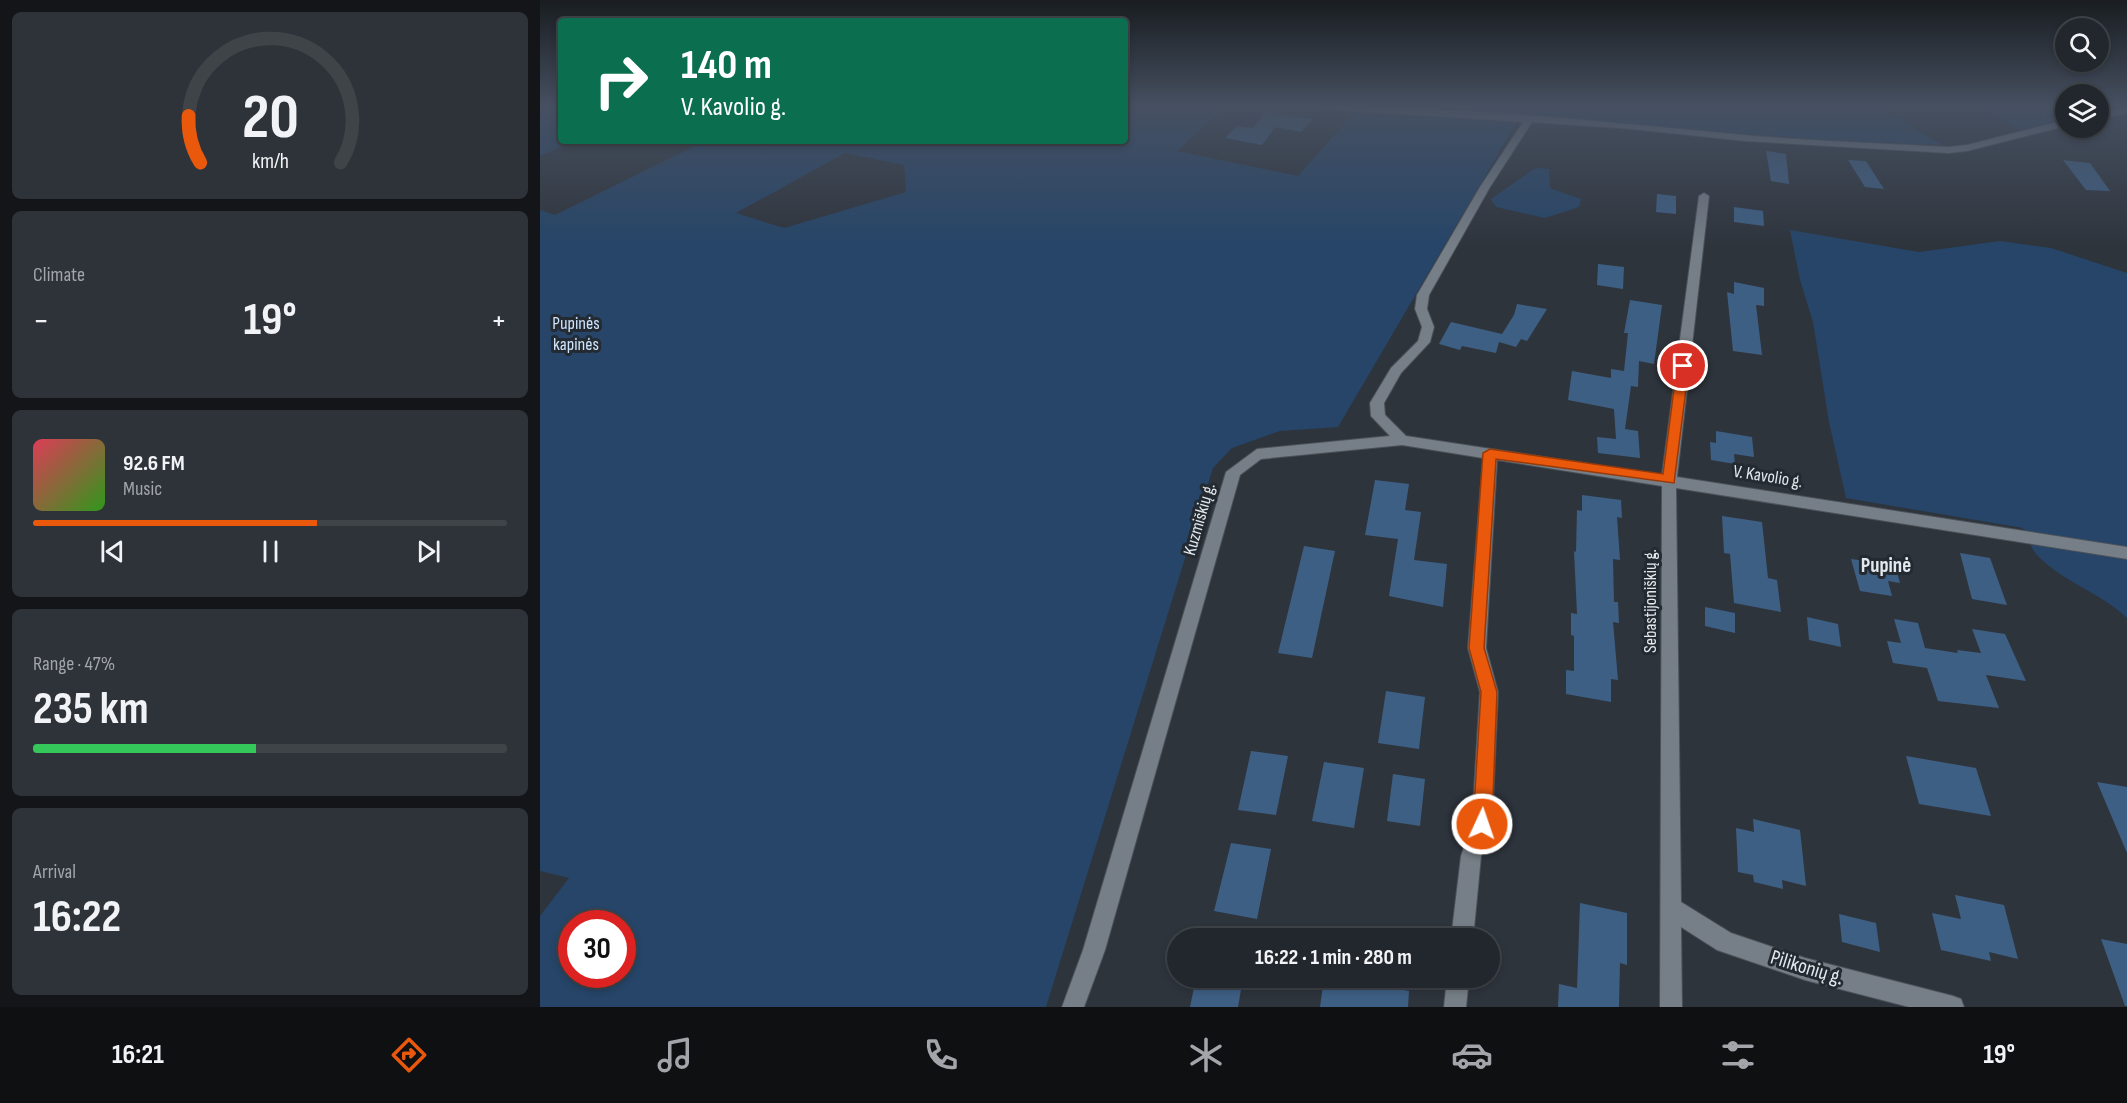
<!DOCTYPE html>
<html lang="en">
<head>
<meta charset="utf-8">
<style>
  :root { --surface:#22272d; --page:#2e3339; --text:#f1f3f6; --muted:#a2a5aa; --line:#3f4449; --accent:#ea580c }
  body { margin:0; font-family:"Sofia Sans Condensed",sans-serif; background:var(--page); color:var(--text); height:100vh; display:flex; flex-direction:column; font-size:22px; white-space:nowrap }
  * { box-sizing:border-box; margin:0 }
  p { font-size:20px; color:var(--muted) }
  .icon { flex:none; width:33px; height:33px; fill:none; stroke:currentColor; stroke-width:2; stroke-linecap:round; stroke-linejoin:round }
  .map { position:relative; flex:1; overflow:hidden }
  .details { display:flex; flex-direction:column; gap:12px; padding:12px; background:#131519; width:540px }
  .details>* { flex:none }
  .guide { position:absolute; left:18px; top:18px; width:570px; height:126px; border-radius:6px; box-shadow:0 3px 9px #0003,0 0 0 2px var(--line); background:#0b6e4f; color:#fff; overflow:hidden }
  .controls { position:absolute; left:1515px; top:18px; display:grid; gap:12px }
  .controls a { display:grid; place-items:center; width:54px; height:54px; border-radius:50%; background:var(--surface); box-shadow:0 3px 9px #0003,0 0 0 2px var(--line); font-size:30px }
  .speed { position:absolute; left:18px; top:910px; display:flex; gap:12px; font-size:30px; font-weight:700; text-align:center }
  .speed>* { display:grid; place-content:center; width:78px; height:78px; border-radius:50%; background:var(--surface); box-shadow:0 3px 9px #0003,0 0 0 2px var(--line); line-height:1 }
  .speed .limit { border:9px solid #d22; background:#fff; color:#111 }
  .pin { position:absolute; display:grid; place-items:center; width:51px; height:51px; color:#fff; margin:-26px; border:3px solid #fff; border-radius:50%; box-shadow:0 2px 6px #0007 }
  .me { position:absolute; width:66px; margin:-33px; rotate:3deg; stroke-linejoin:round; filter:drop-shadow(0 0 4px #0008) }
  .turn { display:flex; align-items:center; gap:21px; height:126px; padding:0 24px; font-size:27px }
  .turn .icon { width:78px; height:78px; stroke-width:2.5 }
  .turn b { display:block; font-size:42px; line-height:51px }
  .big { font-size:45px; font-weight:700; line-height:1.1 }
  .details .tile { flex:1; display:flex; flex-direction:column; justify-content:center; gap:9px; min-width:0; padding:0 21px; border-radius:9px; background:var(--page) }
  .details .dial { align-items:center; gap:0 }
  .dial svg { height:156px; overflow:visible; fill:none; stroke:var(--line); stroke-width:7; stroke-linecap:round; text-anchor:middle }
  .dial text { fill:var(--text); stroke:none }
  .song { display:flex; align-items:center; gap:18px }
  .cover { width:72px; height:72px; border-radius:9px; background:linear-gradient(135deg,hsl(350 70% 55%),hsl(110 70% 35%)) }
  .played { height:6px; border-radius:3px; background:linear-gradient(90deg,var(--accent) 60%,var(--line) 60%) }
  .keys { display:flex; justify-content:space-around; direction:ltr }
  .heat { display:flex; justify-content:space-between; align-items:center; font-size:33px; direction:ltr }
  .charge { height:9px; border-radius:4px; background:linear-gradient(90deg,#34c759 47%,var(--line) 0) }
  .trip { position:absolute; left:627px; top:928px; width:333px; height:60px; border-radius:30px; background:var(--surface); box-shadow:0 3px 9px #0003,0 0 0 2px var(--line); font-weight:700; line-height:60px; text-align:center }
  .dock { display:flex; height:96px; justify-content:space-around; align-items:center; background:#0e1012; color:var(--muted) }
  .dock .icon { width:42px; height:42px }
  .dock .selected { color:var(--accent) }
  .dock b { font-size:27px; color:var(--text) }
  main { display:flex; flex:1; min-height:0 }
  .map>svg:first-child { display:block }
</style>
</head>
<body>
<main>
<section class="details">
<div class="tile dial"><svg viewBox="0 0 100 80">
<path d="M14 69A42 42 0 1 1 86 69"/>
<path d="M14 69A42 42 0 0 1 8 45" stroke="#ea580c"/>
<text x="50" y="56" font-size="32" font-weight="700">20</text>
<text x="50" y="72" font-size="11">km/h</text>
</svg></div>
<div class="tile"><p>Climate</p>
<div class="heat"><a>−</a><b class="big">19°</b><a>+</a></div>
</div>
<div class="tile">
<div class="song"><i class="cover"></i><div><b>92.6 FM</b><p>Music</p></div></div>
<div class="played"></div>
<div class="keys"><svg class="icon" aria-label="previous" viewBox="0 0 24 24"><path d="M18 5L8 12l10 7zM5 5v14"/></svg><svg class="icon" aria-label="pause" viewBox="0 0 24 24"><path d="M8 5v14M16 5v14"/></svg><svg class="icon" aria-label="next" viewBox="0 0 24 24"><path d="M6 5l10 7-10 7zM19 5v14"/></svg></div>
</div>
<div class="tile"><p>Range · 47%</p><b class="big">235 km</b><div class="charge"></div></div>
<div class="tile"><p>Arrival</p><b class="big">16:22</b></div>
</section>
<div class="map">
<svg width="1587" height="1007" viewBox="0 0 1587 1007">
  <rect width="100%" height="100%" fill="#2e343c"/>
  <!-- green -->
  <g fill="#264568" fill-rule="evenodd">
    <path d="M 0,106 L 21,106 L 21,141 L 34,141 L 0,156 Z"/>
    <path d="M 585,106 L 686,106 L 637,151 L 758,176 L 820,106 L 1335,106 L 1403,145 L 1282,140 L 981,115 L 798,427 L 740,431 L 692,448 L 673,468 L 506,1007 L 0,1007 L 0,916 L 29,878 L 0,871 L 0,210 L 15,215 L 165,141 L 585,141 ZM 305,153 L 364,165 L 366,192 L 244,228 L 196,213 ZM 32,924 L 82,924 L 82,975 L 32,975 Z"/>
    <path d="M 1439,106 L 1525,106 L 1525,120 L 1479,130 Z"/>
    <path d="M 1000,168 L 1009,169 L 1010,187 L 1012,189 L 1041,199 L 1039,207 L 1005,218 L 956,207 L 951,199 L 994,169 Z"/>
    <path d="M 1250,230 L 1379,252 L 1460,241 L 1511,248 L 1587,273 L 1587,618 C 1560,592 1522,582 1496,554 C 1490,547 1487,536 1483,528 L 1306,498 L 1289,422 L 1273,322 L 1260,280 Z"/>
  </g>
  <!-- building -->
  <g fill="#3e5f84">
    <path d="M 722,111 L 773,119 L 761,132 L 735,127 L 722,145 L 685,138 L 697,126 L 712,128 L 720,119 Z"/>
    <path d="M 1226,151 L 1246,154 L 1249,184 L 1231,181 Z"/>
    <path d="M 1308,160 L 1326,161 L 1344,189 L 1325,187 Z"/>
    <path d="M 1523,160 L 1550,163 L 1570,191 L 1546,190 Z"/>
    <path d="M 1117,194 L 1136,196 L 1136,214 L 1116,212 Z"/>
    <path d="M 1194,207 L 1223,211 L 1224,226 L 1194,222 Z"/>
    <path d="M 1058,264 L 1084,267 L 1083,289 L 1057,285 Z"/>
    <path d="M 1194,282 L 1224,288 L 1224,306 L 1216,305 L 1222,355 L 1193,351 L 1187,292 L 1194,294 Z"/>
    <path d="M 1090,300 L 1122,305 L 1114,364 L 1099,361 L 1098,387 L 1091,386 L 1085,429 L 1098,431 L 1100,458 L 1058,453 L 1057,437 L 1076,439 L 1074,409 L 1028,400 L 1032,371 L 1071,378 L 1071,369 L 1084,371 L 1088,333 L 1084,333 Z"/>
    <path d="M 977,304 L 1007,309 L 987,341 L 981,339 L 976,347 L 959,342 L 956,353 L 922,346 L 920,350 L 899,344 L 911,322 L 962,334 L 974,315 Z"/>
    <path d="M 1176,431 L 1212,437 L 1214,457 L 1194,454 L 1195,464 L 1171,460 L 1170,442 L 1176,443 Z"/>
    <path d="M 835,480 L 869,484 L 865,510 L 881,512 L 874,560 L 907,564 L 903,607 L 849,596 L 858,539 L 825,535 Z"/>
    <path d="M 1042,495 L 1081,500 L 1082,518 L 1077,517 L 1080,560 L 1073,559 L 1074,602 L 1078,602 L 1079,623 L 1073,622 L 1078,680 L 1071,679 L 1071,702 L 1026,694 L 1026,670 L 1034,671 L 1034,636 L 1031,635 L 1031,613 L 1037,614 L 1034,551 L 1036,552 L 1037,510 L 1042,511 Z"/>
    <path d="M 1182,516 L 1222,522 L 1228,578 L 1237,580 L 1241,612 L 1194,603 L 1190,554 L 1184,553 Z"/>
    <path d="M 764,546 L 795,551 L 772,658 L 738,653 Z"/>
    <path d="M 1420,553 L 1450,558 L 1467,605 L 1432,599 Z"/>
    <path d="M 1311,559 L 1355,565 L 1360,583 L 1348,581 L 1352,596 L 1320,591 Z"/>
    <path d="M 1165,607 L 1195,613 L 1195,633 L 1165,626 Z"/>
    <path d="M 1267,617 L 1298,624 L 1301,647 L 1269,640 Z"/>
    <path d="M 1354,619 L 1378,623 L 1385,648 L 1418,653 L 1417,650 L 1441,653 L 1432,629 L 1465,634 L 1486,681 L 1446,675 L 1459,708 L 1398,701 L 1387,668 L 1353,663 L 1347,641 L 1361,643 Z"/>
    <path d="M 846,691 L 885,697 L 879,749 L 838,743 Z"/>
    <path d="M 711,751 L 748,756 L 736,815 L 698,810 Z"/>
    <path d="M 1366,756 L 1436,768 L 1451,816 L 1379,804 Z"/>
    <path d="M 784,762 L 824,768 L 814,828 L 772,821 Z"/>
    <path d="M 853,774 L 885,779 L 880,826 L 847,821 Z"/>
    <path d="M 1557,782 L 1587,787 L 1587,853 Z"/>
    <path d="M 1213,819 L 1260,830 L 1266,886 L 1242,880 L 1243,889 L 1214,882 L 1213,875 L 1198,872 L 1196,828 L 1214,832 Z"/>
    <path d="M 691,843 L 731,849 L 717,919 L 674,911 Z"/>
    <path d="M 1415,895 L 1464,905 L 1478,959 L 1449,952 L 1451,961 L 1401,950 L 1392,913 L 1421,919 Z"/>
    <path d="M 1040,903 L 1087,913 L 1087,965 L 1080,963 L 1079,1007 L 1018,1007 L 1019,984 L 1037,988 Z"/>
    <path d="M 1299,914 L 1336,923 L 1340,952 L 1302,942 Z"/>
    <path d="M 1561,939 L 1587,944 L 1587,1006 L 1585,1006 Z"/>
    <path d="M 656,978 L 703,978 L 698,1007 L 650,1007 Z"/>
    <path d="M 784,978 L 829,978 L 828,984 L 869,991 L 868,1007 L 780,1007 Z"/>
  </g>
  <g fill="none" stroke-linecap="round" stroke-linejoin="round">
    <defs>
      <g id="street">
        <path d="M 780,106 C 922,106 1063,122 1204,135 C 1272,141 1340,143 1408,147 L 1427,145 L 1526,120 L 1526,126 L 1427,151 L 1408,153 L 1206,141 L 1092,129 L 992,122 L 950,187 L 889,295 L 887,309 L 894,327 L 890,342 L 861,373 L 844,403 L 845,415 L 866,436 L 1122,475 L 1159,196 L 1164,193 L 1169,196 L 1137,477 L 1587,547 L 1587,559 L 1136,488 L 1141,902 L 1191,933 L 1265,958 L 1413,996 L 1421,999 L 1424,1007 L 1369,1007 L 1265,980 L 1177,950 L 1141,927 L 1142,1007 L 1120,1007 L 1122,486 L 957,460 L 946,648 L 958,692 L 952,824 L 941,856 L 933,939 L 911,939 L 921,856 L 932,824 L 940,692 L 928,648 L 943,458 L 862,445 L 721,459 L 700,475 L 565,950 L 544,1007 L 522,1007 L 543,950 L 686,472 L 717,449 L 850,436 L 831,416 L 830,403 L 851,368 L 878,341 L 882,327 L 875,309 L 877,295 L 940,187 L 983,122 L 784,109 Z"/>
        <path d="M 1587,107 L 1587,113 L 1558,119 L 1558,113 Z"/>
        <path d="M 907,978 L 929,978 L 926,1007 L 904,1007 Z"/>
      </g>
    </defs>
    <!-- street casing -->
    <use href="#street" stroke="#4b5158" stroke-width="2"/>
    <!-- street -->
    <use href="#street" fill="#767e87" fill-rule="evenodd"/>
  </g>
  <!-- sky -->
  <linearGradient id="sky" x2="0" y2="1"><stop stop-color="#191d21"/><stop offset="0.43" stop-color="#465061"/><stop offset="1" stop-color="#465061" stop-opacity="0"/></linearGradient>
  <rect width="1587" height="247" fill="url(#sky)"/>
  <!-- route -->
  <path fill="#ea580c" stroke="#983908" stroke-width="1.5" d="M 1143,362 L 1149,366 L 1134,483 L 956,459 L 944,648 L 957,692 L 952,824 L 949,830 L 942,833 L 936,830 L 933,824 L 941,692 L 929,648 L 943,453 L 950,449 L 1123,474 L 1137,366 Z"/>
  <g text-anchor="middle" stroke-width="6" stroke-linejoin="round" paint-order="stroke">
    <!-- park labels -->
    <g font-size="18" fill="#cee3fc" stroke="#242a31">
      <text x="36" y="329">Pupinės<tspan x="36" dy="21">kapinės</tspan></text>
    </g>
    <!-- street labels -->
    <g font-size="18" fill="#e3e8ed" stroke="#242a31">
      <text transform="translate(1228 476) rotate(9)" y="6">V. Kavolio g.</text>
      <text transform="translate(659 519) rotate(-74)" y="6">Kuzmiškių g.</text>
      <text transform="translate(1110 601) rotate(-90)" y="6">Sebastijoniškių g.</text>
    </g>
    <!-- quarter labels -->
    <g font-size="21" font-weight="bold" fill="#e3e8ed" stroke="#242a31">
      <text x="1346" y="572">Pupinė</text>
    </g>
    <!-- near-street labels -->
    <g font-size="21" fill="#e3e8ed" stroke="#242a31">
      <text transform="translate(1267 967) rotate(17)" y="7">Pilikonių g.</text>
    </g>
  </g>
</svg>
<div class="controls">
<a><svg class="icon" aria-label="search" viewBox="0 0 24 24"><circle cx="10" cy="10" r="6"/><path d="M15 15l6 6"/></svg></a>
<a><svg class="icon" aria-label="layers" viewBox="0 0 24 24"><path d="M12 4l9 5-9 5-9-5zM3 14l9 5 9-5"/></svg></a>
</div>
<div class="speed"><div class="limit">30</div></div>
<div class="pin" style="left:1143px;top:366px;background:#d93025"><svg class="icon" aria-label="arrive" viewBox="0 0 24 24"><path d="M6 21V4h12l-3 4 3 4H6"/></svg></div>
<svg class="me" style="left:942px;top:824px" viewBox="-20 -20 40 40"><circle r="17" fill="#ea580c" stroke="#fff" stroke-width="3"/><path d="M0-11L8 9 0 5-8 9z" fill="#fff"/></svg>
<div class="trip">16:22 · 1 min · 280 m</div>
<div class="guide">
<div class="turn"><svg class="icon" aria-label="right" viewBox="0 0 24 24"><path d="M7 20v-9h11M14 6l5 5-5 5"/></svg><div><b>140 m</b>V. Kavolio g.</div></div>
</div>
</div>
</main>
<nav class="dock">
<b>16:21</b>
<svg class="icon selected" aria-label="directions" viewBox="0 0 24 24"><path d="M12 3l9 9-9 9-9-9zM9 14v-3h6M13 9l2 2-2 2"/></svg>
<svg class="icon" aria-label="music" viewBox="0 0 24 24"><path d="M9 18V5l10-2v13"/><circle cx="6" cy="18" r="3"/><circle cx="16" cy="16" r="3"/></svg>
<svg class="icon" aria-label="phone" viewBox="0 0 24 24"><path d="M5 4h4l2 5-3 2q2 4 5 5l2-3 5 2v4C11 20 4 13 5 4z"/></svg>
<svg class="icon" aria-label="climate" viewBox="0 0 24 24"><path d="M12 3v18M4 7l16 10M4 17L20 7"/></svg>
<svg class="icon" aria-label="car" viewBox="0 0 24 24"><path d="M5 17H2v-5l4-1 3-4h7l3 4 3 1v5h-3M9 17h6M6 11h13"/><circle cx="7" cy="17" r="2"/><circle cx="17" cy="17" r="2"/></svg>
<svg class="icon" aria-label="filters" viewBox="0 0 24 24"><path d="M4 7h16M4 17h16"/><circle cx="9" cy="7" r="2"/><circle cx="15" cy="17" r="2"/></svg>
<b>19°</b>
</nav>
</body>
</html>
